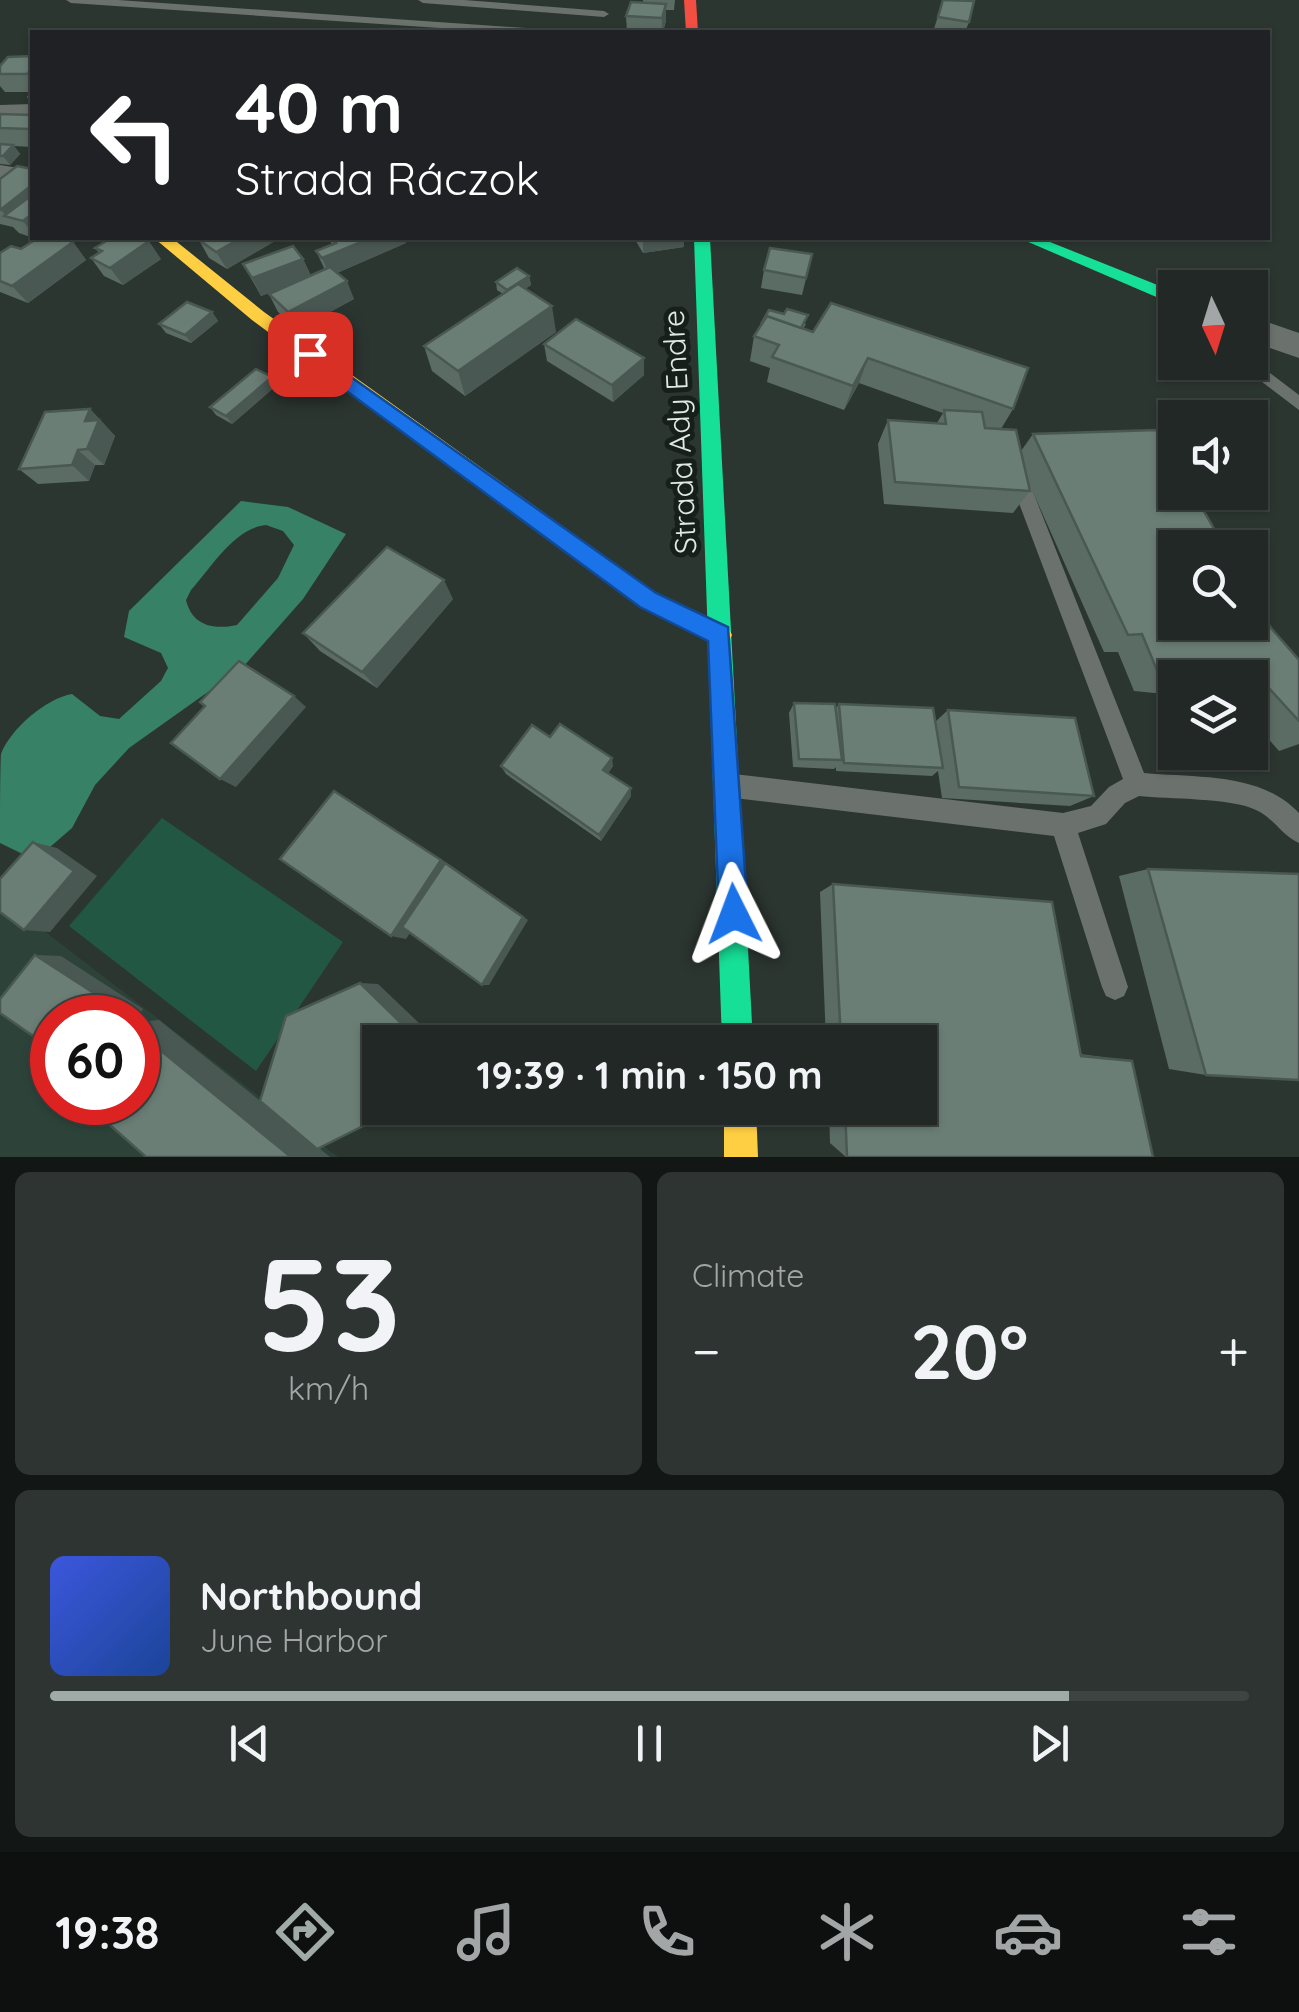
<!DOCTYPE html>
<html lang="en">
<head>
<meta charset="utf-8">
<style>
  :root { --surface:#212825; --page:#2d3432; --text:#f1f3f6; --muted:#a2a6a7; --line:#3e4442; --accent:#a0aaa6 }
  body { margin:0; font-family:Quicksand,sans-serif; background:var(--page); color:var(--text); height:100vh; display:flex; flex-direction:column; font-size:38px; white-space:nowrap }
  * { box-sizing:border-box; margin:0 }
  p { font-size:32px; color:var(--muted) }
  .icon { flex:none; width:55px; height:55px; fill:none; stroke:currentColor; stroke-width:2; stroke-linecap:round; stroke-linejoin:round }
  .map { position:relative; height:1157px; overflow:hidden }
  .side { display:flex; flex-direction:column; gap:15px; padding:15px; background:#121614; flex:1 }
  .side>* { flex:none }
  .hud { position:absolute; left:30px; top:30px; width:1240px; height:210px; border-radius:0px; box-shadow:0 2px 8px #0004,0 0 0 2px var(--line); background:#202124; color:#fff; overflow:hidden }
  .needle { width:65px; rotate:176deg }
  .tools { position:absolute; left:1158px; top:270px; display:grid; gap:20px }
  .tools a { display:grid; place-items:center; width:110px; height:110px; border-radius:0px; background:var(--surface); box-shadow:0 2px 8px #0004,0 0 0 2px var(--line); font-size:50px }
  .speed { position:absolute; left:30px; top:995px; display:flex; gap:20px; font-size:50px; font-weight:700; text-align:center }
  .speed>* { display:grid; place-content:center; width:130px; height:130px; border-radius:50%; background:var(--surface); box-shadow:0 2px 8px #0004,0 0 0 2px var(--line); line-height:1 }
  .speed .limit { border:15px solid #d22; background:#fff; color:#111 }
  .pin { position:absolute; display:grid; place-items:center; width:85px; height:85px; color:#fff; margin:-42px; border-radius:20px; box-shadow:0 5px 15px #0006 }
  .me { position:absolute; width:110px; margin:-55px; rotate:357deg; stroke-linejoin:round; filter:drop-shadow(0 0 8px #0008) }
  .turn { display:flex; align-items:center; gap:35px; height:210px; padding:0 40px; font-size:45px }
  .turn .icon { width:130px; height:130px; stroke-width:2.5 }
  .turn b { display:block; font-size:70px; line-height:85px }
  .big { font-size:75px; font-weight:800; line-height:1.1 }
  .side .tile { flex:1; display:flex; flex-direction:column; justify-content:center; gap:15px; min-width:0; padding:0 35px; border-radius:15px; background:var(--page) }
  .side .dial { align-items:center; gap:0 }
  .dial b { font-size:130px; line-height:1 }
  .song { display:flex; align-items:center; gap:30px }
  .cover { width:120px; height:120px; border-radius:15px; background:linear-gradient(135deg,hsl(230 70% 55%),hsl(220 70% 35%)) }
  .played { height:10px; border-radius:5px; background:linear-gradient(90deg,var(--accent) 85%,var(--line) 85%) }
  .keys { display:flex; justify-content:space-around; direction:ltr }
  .heat { display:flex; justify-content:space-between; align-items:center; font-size:55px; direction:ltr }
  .side .tiles { flex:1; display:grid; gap:15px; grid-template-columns:1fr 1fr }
  .tile:last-child { grid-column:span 2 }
  .trip { position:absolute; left:362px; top:1025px; width:575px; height:100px; border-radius:0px; background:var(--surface); box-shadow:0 2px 8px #0004,0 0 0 2px var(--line); font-weight:800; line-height:100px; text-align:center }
  .tabs { display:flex; height:160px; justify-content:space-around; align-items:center; background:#0d100f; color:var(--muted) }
  .tabs .icon { width:70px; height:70px }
  .tabs .on { color:var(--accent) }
  .tabs b { font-size:45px; color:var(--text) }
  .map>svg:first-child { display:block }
</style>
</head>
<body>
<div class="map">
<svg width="1299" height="1157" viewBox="0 0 1299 1157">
  <rect width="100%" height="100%" fill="#2c3631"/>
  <!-- built -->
  <path fill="#2d433a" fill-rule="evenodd" d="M 0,897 L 338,1157 L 0,1157 ZM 52,1018 L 138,1018 L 138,1102 L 52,1102 Z"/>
  <!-- green -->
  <path fill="#225744" d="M 162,818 L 343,942 L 256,1071 L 69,926 Z"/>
  <!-- water -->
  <path fill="#378267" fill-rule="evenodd" d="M 241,501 L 288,507 L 346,534 L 303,599 L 243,667 L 129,748 L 95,785 L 72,828 L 35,860 L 0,843 C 0,822 0,771 1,754 C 11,728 47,698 72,694 L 100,716 L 119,719 L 161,681 L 168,668 L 161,653 L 124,637 L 129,611 ZM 266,525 L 283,531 L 294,545 L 278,578 L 237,625 C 214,630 192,626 186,600 L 191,590 C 211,568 234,528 266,525 Z"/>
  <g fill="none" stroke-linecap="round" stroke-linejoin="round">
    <!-- lane -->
    <g fill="#6b726e" fill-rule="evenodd">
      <path d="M 66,0 L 118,0 L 540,29 L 546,32 L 499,32 L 71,3 Z"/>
      <path d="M 418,0 L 464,0 L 604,11 L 609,14 L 604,17 L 423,3 Z"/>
      <path d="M 1250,358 L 1299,395 L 1299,410 L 1236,362 L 1250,362 Z"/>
      <path d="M 1017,467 L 1026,474 L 1144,773 C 1196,778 1261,772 1299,813 L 1299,843 C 1282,836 1274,818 1256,810 C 1233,798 1168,799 1139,796 L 1125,803 L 1106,824 L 1078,833 L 1128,987 L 1124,996 L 1115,1000 L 1106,996 L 1102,987 L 1054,836 L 734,798 L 726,794 L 722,786 L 726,778 L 734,774 L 1063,813 L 1091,806 L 1109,787 L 1123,779 L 1008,474 Z"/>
    </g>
    <!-- street -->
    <g fill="#6b726e" fill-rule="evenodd">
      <path d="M 32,104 L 32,120 L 0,119 L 0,105 Z"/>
      <path d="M 0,165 L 32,170 L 32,186 L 0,183 Z"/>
      <path d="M 1250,316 L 1299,333 L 1299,358 L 1250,341 Z"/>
    </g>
    <!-- fast -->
    <g fill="#16e098" fill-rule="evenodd">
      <path d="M 694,238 L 710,238 L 753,1042 L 722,1042 Z"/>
      <path d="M 1019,238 L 1040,238 L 1175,292 L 1175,305 Z"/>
    </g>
    <!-- slow -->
    <g fill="#ffcf43" fill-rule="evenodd">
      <path d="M 154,238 L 172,238 L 264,312 L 656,593 L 728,627 L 732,635 L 728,643 L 720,646 L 712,643 L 640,607 L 252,320 Z"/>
      <path d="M 724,1108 L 756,1108 L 758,1157 L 724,1157 Z"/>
    </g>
    <!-- jam -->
    <path fill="#f24e42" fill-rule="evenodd" d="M 684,0 L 696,0 L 698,32 L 686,32 Z"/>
  </g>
  <!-- wall -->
  <g fill="#5b6c65">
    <path d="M 643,0 L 675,0 L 674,10 L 666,10 L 666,21 L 663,32 L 627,32 L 626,16 L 643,2 Z"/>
    <path d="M 943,0 L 969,22 L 965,32 L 933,32 Z"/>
    <path d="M 32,56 L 32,105 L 27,97 L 30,92 L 5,92 L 0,86 L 0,66 Z"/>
    <path d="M 0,114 L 32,115 L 32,147 L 14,146 L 20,154 L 10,165 L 0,164 Z"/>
    <path d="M 32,169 L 32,238 L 61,238 L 73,242 L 86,260 L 28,303 L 0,292 L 0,253 L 21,249 L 36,239 L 19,233 L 13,227 L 0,224 L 0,179 Z"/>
    <path d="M 204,238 L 280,238 L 227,269 L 209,258 L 199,240 Z"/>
    <path d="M 329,238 L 404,238 L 406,243 L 337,273 L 354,299 L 297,330 L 278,312 L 269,294 L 288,286 L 261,296 L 243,264 L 303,259 L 311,276 L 325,270 L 316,251 L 332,245 Z"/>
    <path d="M 634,238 L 684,238 L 684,247 L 643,253 Z"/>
    <path d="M 774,238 L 806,238 L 805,242 Z"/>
    <path d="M 116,239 L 161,259 L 123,285 L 104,276 L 91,258 L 99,253 L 95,248 Z"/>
    <path d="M 812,254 L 802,295 L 761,288 L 764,270 Z"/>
    <path d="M 529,276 L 531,285 L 525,289 L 556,332 L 465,396 L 432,371 L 424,346 L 503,294 L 497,290 L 496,282 Z"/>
    <path d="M 212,312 L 218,321 L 191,343 L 166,333 L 159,324 Z"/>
    <path d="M 784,314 L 806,324 L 803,329 L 1013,409 L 1001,429 L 1021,451 L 1033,434 L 1271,628 L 1299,660 L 1299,744 L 1279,751 L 1250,718 L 1250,678 L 1175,678 L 1175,695 L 1134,691 L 1118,652 L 1104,652 L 1028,481 L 1030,491 L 1013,513 L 884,504 L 878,444 L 888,420 L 937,423 L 943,413 L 859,383 L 844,410 L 767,382 L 770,368 L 750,361 L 754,336 Z"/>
    <path d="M 544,344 L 644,358 L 644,375 L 613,402 L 547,361 Z"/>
    <path d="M 272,377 L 277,385 L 232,424 L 216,415 L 210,407 Z"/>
    <path d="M 90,409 L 115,436 L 104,465 L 95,465 L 89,481 L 38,484 L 19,469 Z"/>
    <path d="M 453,599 L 377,688 L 320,651 L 303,633 Z"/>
    <path d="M 794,703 L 836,708 L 839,704 L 935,722 L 948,710 L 1094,796 L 1070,806 L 942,798 L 938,771 L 932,776 L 836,771 L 836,767 L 834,769 L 793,767 L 789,713 Z"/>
    <path d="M 550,737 L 613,766 L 608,773 L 631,796 L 601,841 L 506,774 L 501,766 Z"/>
    <path d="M 1148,869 L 1206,1075 L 1169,1069 L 1119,876 Z"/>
    <path d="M 833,884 L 1080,1054 L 1132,1061 L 1153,1157 L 846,1157 L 830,1143 L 829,1108 L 920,1108 L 920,1042 L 826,1042 L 820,892 Z"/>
  </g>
  <!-- shaded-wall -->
  <g fill="#4a5853">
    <path d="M 666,4 L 666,21 L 662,32 L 662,18 Z"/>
    <path d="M 13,145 L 20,154 L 10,165 L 3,156 Z"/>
    <path d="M 32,185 L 32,233 L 23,221 L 7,217 L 1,210 Z"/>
    <path d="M 241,238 L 280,238 L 227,269 L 216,252 Z"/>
    <path d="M 371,238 L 404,238 L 406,243 L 330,276 L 322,258 Z"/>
    <path d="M 643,238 L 684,238 L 684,247 L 643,253 Z"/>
    <path d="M 149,241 L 161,259 L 123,285 L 110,268 Z"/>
    <path d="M 73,242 L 86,260 L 28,303 L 12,286 Z"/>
    <path d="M 303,259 L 311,277 L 261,296 L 252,278 Z"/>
    <path d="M 529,276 L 531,285 L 509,298 L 507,290 Z"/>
    <path d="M 347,281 L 354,299 L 297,330 L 288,312 Z"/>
    <path d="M 552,306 L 556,332 L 465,396 L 458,371 Z"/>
    <path d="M 212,312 L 218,321 L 191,343 L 185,335 Z"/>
    <path d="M 644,358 L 644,375 L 613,402 L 612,385 Z"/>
    <path d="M 868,358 L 859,383 L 844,410 L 853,386 Z"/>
    <path d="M 272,377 L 277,385 L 232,424 L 226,416 Z"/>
    <path d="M 90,409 L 115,436 L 104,465 L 87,449 L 85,421 Z"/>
    <path d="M 78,450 L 95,465 L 89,481 L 72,465 Z"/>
    <path d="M 444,580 L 453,599 L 377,688 L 362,672 Z"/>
    <path d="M 294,696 L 306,707 L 236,787 L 220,779 Z"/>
    <path d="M 612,758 L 613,766 L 605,778 L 603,770 Z"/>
    <path d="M 631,788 L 631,796 L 601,841 L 599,835 Z"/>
    <path d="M 351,801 L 453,867 L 528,920 L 489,985 L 482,985 L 453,868 L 406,939 L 391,936 Z"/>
    <path d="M 33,842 L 57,848 L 97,876 L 50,932 L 24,930 Z"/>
    <path d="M 35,955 L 61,956 L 143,1009 L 137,1018 L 114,1018 Z"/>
    <path d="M 360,983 L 378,984 L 419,1023 L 416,1042 L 401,1042 Z"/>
    <path d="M 159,1020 L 319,1148 L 390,1108 L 400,1108 L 319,1148 L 330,1157 L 291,1157 L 138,1032 L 138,1022 Z"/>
  </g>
  <!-- building -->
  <g fill="#6a7e76" stroke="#4a5853" stroke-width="2.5">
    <path d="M 943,0 L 974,1 L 969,22 L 938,17 Z"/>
    <path d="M 631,2 L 666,4 L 662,18 L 626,16 Z"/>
    <path d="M 32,56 L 32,68 L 27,74 L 0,74 L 0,66 L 8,57 Z"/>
    <path d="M 0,114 L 32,115 L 32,127 L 30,129 L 0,128 Z"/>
    <path d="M 0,144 L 13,145 L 3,156 L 0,156 Z"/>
    <path d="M 17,166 L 32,169 L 32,185 L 0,210 L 0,179 Z"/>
    <path d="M 32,195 L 32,214 L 23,221 L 4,216 Z"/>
    <path d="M 38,238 L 61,238 L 73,242 L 12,286 L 0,281 L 0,253 L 11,246 L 21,249 Z"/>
    <path d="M 111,238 L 116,239 L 119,238 L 141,238 L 149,241 L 110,268 L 91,258 L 102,251 L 95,248 Z"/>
    <path d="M 204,238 L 241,238 L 216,252 L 199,240 Z"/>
    <path d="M 331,238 L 371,238 L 322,258 L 316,251 L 336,243 Z"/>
    <path d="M 293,246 L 303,259 L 252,278 L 243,264 Z"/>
    <path d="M 770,248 L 812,254 L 806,278 L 764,270 Z"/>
    <path d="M 330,267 L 347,281 L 288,312 L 269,294 Z"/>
    <path d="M 517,268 L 529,276 L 507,290 L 496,282 Z"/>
    <path d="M 518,284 L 552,306 L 458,371 L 424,346 Z"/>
    <path d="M 187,302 L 212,312 L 185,335 L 159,324 Z"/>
    <path d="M 831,303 L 1028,368 L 1013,409 L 868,358 L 853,386 L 772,357 L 779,345 L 754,336 L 767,316 L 813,332 Z"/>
    <path d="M 787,309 L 808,315 L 801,328 L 767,316 L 761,324 L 769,310 L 784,314 Z"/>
    <path d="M 576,319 L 644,358 L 612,385 L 544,344 Z"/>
    <path d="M 256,369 L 272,377 L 226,416 L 210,407 Z"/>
    <path d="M 90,409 L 85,421 L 99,420 L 87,449 L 78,450 L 72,465 L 19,469 L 45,412 Z"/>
    <path d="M 944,410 L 982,412 L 985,428 L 1016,430 L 1030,491 L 895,482 L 888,420 L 946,424 Z"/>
    <path d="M 1157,430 L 1175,461 L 1175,492 L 1193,492 L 1225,548 L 1175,548 L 1175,622 L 1250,622 L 1250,592 L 1271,628 L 1299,660 L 1299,721 L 1265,684 L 1250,683 L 1250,678 L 1184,678 L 1159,675 L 1142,634 L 1128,635 L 1033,434 Z"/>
    <path d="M 387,547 L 444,580 L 362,672 L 303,633 Z"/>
    <path d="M 239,661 L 294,696 L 220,779 L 171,743 L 205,706 L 200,702 Z"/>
    <path d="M 794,703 L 835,704 L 842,760 L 799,759 Z"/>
    <path d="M 839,704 L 933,708 L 943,768 L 844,763 Z"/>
    <path d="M 948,710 L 1075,718 L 1094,796 L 959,787 Z"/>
    <path d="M 560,724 L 612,758 L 603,770 L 631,788 L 599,835 L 501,766 L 532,725 L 550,737 Z"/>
    <path d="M 334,791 L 441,860 L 391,936 L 280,859 Z"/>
    <path d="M 33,842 L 74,871 L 24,930 L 0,912 L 0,879 Z"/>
    <path d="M 445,863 L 523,917 L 482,985 L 402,927 Z"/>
    <path d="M 1148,869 L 1299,874 L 1299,1080 L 1206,1075 Z"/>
    <path d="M 833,884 L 1052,902 L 1081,1056 L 1132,1061 L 1153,1157 L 847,1157 L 845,1108 L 920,1108 L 920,1042 L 841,1042 Z"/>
    <path d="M 35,955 L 120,1010 L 114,1018 L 52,1018 L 52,1049 L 0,1013 L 0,999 Z"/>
    <path d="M 360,983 L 404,1026 L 401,1042 L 380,1042 L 380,1108 L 390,1108 L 389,1113 L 317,1149 L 260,1101 L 286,1016 Z"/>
    <path d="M 138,1032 L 291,1157 L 146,1157 L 84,1102 L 138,1102 Z"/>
  </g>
  <!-- route -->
  <path fill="#1a73e8" stroke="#114b97" stroke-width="2.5" d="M 310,348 L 656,593 L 728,627 L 748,914 L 744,924 L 734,928 L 723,924 L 719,914 L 708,641 L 640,607 L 303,359 L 300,354 Z"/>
  <g text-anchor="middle" stroke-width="10" stroke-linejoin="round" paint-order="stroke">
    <!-- street labels -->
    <g font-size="30" fill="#dfe9e5" stroke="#171f1b">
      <text transform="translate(680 432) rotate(-93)" y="10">Strada Ady Endre</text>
    </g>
  </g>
</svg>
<div class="tools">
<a><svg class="needle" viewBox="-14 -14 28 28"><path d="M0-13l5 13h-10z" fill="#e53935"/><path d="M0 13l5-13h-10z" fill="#a2a6a7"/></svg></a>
<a><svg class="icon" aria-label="sound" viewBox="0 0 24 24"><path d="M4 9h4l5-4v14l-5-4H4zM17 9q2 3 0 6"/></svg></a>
<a><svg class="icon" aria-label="search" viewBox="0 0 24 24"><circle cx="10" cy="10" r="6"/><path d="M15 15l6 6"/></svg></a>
<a><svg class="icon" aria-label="layers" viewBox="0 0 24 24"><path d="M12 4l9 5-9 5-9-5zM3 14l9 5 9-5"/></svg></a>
</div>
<div class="speed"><div class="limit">60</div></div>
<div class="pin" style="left:310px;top:354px;background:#d93025"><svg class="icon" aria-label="arrive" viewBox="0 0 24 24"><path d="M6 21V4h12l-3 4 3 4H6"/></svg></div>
<svg class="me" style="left:734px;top:914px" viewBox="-20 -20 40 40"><path d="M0-17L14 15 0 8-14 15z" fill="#1a73e8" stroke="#fff" stroke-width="4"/></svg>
<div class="trip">19:39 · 1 min · 150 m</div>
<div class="hud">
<div class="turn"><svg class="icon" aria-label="left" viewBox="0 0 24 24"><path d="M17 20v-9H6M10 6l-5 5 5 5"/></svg><div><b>40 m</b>Strada Ráczok</div></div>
</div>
</div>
<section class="side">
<div class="tiles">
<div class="tile dial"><b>53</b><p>km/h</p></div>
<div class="tile"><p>Climate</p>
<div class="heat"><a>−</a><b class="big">20°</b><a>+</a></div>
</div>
<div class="tile">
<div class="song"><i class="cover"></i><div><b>Northbound</b><p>June Harbor</p></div></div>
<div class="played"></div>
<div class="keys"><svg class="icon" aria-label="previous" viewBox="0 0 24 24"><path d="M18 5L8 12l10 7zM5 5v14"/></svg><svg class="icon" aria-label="pause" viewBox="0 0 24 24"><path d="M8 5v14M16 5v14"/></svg><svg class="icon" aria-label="next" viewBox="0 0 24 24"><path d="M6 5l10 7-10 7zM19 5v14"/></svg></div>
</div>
</div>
</section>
<nav class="tabs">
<b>19:38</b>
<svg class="icon on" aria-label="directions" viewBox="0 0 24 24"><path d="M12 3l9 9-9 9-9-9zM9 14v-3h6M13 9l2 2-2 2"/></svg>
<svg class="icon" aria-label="music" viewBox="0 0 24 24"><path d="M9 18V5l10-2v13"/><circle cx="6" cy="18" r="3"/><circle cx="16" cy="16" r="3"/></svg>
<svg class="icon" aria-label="phone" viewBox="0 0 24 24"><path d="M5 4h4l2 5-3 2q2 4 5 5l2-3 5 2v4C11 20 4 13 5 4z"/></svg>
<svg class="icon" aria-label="climate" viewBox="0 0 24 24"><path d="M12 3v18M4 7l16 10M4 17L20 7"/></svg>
<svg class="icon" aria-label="car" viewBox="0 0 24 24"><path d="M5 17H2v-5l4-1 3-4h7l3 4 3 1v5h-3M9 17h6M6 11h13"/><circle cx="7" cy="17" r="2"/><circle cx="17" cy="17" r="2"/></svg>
<svg class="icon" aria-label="filters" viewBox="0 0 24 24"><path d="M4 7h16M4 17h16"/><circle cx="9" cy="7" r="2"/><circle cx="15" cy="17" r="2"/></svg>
</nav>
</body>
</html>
